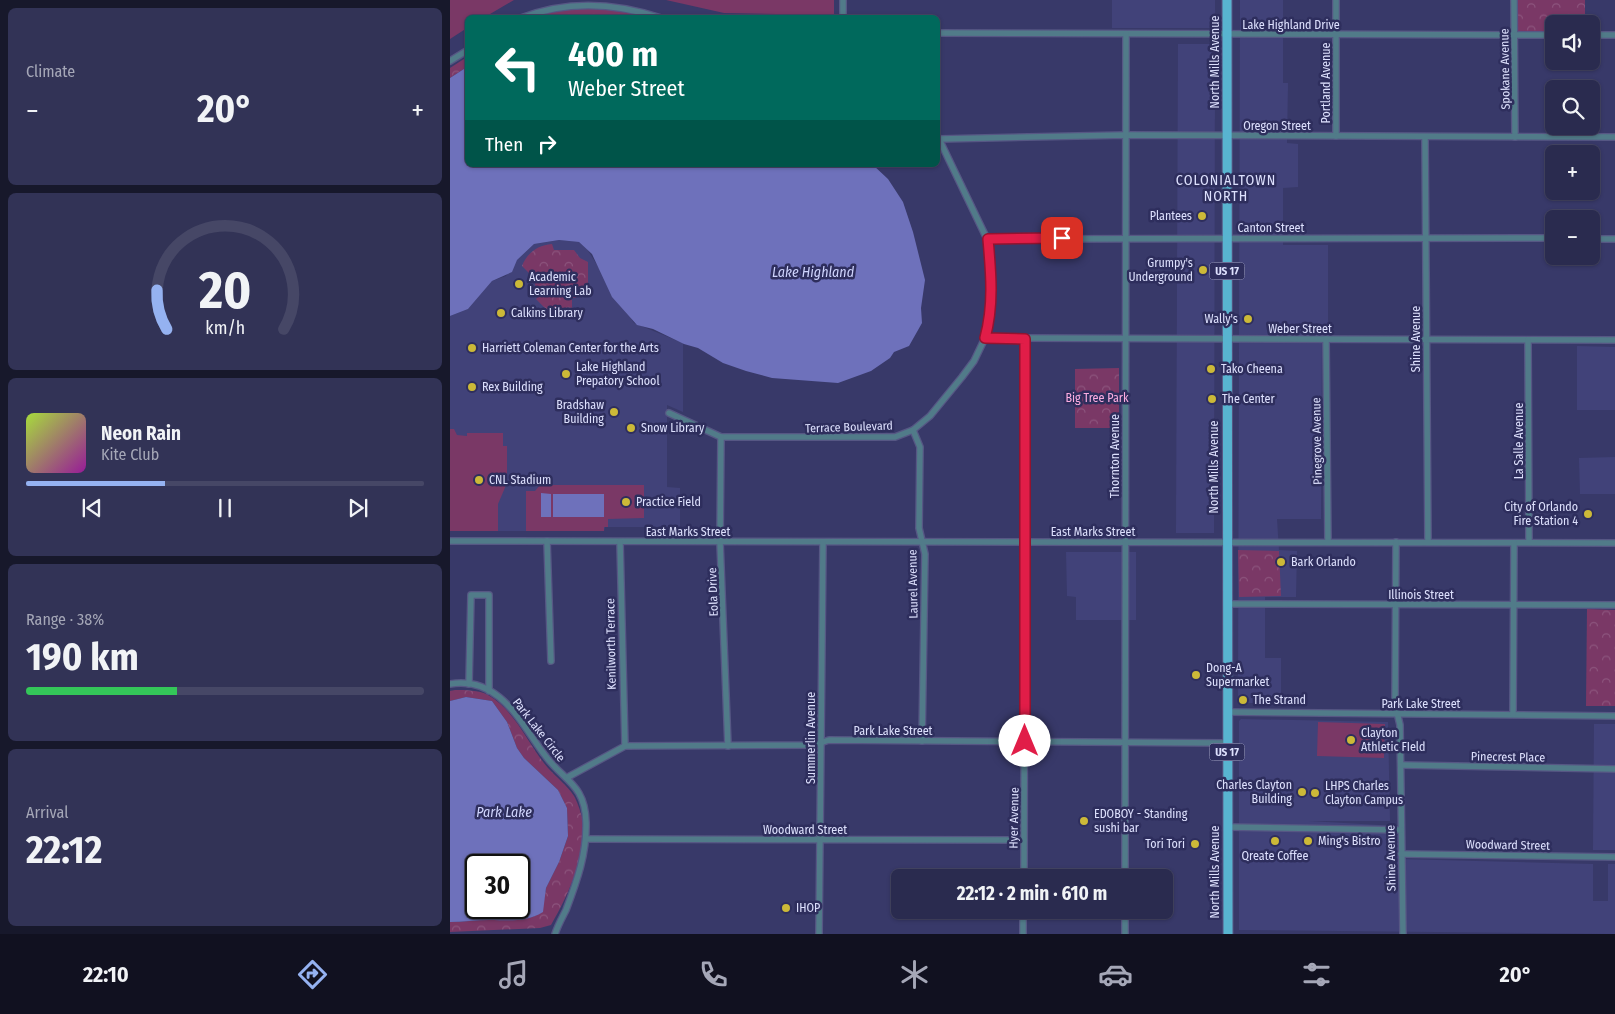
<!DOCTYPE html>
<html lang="en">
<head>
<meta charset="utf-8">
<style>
  :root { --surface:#2a2b4f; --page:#323356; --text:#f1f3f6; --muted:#a5a7b7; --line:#464766; --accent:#95b2f1 }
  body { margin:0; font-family:"Fira Sans Condensed",sans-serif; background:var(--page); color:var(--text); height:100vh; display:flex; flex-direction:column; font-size:19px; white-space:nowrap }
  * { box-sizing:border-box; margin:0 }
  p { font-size:16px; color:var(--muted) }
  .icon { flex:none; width:28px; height:28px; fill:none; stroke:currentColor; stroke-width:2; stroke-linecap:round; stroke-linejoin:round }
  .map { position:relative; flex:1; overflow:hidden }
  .panel { display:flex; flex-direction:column; gap:8px; padding:8px; background:#17182b; width:450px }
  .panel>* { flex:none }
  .hud { position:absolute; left:15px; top:15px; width:475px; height:152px; border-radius:8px; box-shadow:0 1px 4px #0004,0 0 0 1px var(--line); background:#00695c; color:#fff; overflow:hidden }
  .tools { position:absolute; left:1095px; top:15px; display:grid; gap:10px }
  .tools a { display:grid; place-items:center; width:55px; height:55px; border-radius:8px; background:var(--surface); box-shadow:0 1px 4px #0004,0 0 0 1px var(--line); font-size:25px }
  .speed { position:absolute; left:15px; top:854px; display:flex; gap:10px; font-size:25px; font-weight:700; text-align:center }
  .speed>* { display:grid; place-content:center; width:65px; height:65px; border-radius:50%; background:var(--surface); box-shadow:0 1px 4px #0004,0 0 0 1px var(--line); line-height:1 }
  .speed .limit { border:2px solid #111; border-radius:8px; background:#fff; color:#111 }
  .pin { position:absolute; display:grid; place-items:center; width:42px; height:42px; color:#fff; margin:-21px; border-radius:10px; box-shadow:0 2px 8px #0006 }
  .me { position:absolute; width:55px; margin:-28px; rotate:0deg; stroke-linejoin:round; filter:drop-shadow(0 0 4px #0008) }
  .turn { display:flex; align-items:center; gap:18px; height:105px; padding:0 20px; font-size:22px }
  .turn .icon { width:65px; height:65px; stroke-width:2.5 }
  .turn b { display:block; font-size:35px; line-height:42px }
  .then { display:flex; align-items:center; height:48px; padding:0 20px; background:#0003; gap:10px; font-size:19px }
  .big { font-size:38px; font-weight:700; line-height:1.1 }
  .panel .card { flex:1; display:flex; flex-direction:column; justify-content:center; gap:8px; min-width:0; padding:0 18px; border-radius:8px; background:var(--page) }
  .panel .dial { align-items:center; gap:0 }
  .dial svg { height:130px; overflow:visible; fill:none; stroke:var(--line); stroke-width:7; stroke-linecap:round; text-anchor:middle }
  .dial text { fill:var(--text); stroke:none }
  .song { display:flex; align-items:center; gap:15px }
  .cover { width:60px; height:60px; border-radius:8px; background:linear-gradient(135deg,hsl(80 70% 55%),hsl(300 70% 35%)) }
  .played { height:5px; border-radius:2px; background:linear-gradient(90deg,var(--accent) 35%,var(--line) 35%) }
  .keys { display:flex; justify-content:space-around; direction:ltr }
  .heat { display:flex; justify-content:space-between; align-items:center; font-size:28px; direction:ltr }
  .charge { height:8px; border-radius:4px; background:linear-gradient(90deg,#34c759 38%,var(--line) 0) }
  .trip { position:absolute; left:441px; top:869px; width:282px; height:50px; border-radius:8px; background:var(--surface); box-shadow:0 1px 4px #0004,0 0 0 1px var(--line); font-weight:700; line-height:50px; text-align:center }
  .dock { display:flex; height:80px; justify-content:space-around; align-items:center; background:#111120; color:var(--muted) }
  .dock .icon { width:35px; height:35px }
  .dock .current { color:var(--accent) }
  .dock b { font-size:22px; color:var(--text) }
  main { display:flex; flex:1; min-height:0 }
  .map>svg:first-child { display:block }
</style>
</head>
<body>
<main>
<section class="panel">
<div class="card"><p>Climate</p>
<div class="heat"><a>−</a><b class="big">20°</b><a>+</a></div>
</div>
<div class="card dial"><svg viewBox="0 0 100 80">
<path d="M14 69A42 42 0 1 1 86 69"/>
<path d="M14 69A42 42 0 0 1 8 45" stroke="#95b2f1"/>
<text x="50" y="56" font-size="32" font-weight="700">20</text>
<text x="50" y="72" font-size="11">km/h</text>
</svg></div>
<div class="card">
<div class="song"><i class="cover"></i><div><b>Neon Rain</b><p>Kite Club</p></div></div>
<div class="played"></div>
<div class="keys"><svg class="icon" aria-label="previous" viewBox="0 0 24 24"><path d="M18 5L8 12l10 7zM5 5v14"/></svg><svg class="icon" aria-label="pause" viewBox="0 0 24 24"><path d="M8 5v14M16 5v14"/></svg><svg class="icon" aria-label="next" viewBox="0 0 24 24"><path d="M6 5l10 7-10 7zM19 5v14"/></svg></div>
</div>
<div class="card"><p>Range · 38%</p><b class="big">190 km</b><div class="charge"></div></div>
<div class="card"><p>Arrival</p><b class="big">22:12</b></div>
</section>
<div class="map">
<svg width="1165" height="934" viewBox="0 0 1165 934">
  <defs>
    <pattern id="park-crowns" width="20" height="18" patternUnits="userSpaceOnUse" patternTransform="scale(1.25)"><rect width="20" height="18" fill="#7a3866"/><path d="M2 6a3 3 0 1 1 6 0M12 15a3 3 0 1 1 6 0" fill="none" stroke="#8c547d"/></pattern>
  </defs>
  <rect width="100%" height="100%" fill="#383969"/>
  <!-- built -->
  <g fill="#414279">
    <rect x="662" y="0" width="103" height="28"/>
    <path d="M 790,0 L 833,0 L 833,83 L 838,83 L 837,143 L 848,144 L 848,187 L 833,188 L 833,245 L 878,245 L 878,333 L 872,334 L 871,519 L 827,519 L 829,550 L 847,551 L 846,597 L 815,597 L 815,658 L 831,658 L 831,703 L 788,703 Z"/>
    <path d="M 728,44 L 765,44 L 764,533 L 726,533 Z"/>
    <path d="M 109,240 L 129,242 L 137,249 L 184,323 L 233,343 L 233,412 L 217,405 L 217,487 L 230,488 L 230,527 L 155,527 L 154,531 L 0,531 L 0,316 L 18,309 L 42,281 L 56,276 L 67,260 L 84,244 Z"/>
    <path d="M 1127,346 L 1165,347 L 1165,410 L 1127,410 Z"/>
    <path d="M 1165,457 L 1165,494 L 1130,494 L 1129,458 Z"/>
    <path d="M 616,552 L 686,552 L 686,620 L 626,620 L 626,597 L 617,596 Z"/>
    <path d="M 791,719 L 938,722 L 940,821 L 859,821 L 947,826 L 949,859 L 1143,864 L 1143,901 L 1158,901 L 1158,864 L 1165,864 L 1165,934 L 789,930 L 789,721 Z"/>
    <path d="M 1144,724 L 1165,724 L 1165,850 L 1143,850 Z"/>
  </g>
  <!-- green -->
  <g fill="#7a3866">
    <path d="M 0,0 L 64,0 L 35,17 L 18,18 L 17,28 L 0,39 Z"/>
    <path d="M 216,0 L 384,0 L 384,15 L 274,13 Z"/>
    <path d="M 0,429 L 4,429 L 7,435 L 17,436 L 17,433 L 53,433 L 53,446 L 57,446 L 57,483 L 48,504 L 48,531 L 0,531 Z"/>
    <path d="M 90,485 L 194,485 L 194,518 L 158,519 L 158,527 L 154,527 L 154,531 L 76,531 L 76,491 L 85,491 Z"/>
    <path d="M 868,722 L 935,724 L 934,758 L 867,756 Z"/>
  </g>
  <!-- park -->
  <g fill="url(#park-crowns)">
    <path d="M 1064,0 L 1135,0 L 1135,24 L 1104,24 L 1104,35 L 1064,35 Z"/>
    <path d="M 135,6 L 171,10 L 193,17 L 83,18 L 109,8 Z"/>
    <path d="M 17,57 L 17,67 L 0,78 L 0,68 Z"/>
    <path d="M 102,244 L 104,250 L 124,250 L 130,258 L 138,262 L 138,292 L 132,292 L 130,290 L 126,292 L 126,298 L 122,298 L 122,313 C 104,317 100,314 86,299 L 94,291 L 87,290 L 82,276 L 72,266 C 77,253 88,245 102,244 Z"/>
    <path d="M 669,368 L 669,428 L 625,428 L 625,369 Z"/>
    <path d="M 788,550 L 829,551 L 831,596 L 789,597 Z"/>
    <path d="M 1137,609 L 1165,610 L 1165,706 L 1136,706 Z"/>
    <path d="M 5,690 C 15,690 29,690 38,695 C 66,711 78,745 98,768 C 107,778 117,785 124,796 C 127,801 130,810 132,817 C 137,854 119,894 101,925 L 90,928 L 0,932 L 0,922 C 13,922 26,920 39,920 C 59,920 75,923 92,912 L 96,888 L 109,862 L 118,836 L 117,808 L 108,790 L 74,758 L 67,748 L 57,722 L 42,701 L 16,697 L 0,701 L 0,691 Z"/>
  </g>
  <!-- water -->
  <g fill="#6e71bb" fill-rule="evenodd">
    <path d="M 17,67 L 18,165 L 423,165 L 438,179 L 453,202 L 463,232 L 475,280 L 471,308 L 472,323 L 459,346 L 444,352 L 440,358 L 421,371 L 388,383 L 322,378 L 296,371 L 273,363 L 248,348 L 234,344 L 203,329 L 187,325 L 162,297 L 142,254 L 129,242 L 109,240 L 84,244 L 67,260 L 62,272 L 42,281 L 18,309 L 0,316 L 0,78 Z"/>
    <path d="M 91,493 L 101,494 L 101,517 L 91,517 Z"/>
    <rect x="103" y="494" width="51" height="23"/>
    <path d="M 16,697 L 42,701 L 57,722 L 67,748 L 74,758 L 108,790 L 117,808 L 118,836 L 109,862 L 96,888 L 93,912 C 75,923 59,920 39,920 C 26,920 13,922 0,922 L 0,701 ZM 26,865 L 69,865 L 69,908 L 26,908 Z"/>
  </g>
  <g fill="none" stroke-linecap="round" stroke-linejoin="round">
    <defs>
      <g id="street">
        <path d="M 886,0 L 886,136"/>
        <path d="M 1064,0 L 1065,137"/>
        <path d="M 71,18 C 117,0 163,2 211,18"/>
        <path d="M 393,18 L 393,0"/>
        <path d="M 488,33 L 1104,35"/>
        <path d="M 1141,35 L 1165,35"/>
        <path d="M 0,61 L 18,50"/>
        <path d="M 975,137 L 978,542"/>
        <path d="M 490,139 L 676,135 L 1165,137"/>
        <path d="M 537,239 L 1104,238"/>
        <path d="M 1141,239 L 1165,239"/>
        <path d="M 535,338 L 1165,340"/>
        <path d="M 876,339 L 878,542"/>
        <path d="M 1078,340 L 1079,542"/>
        <path d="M 219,413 L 271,437 L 445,437 L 463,430 L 480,416 L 512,377 L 524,361 L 535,338 L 540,319 L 541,275 L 537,239 L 488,137"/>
        <path d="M 463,430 L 470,447 L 469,528 L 475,554 L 472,741"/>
        <path d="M 271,437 L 270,542 L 278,746"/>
        <path d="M 0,541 L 1165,543"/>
        <path d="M 97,541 L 101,661"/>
        <path d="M 170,542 L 175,746"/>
        <path d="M 946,542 L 945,704 L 950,725 L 953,934"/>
        <path d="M 777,604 L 1165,605"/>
        <path d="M 0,684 C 50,676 70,722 94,754 C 113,781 135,783 136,822 C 137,853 127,881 116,910 C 112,918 108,925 105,934"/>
        <path d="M 19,684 L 21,595 L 39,595 L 39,691"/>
        <path d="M 777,712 L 1165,716"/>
        <path d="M 1063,714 L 1064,543"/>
        <path d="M 951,765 L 1165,769"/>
        <path d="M 118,777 L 175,746 L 364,745 L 379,740 L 777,743"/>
        <path d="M 777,827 L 951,830"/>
        <path d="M 136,839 L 574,840"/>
        <path d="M 951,854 L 1165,857"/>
        <path d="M 574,878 L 575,339"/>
        <path d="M 675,878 L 676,34"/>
        <path d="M 675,910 L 675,934"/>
        <path d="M 369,934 L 373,542"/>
        <path d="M 573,934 L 573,910"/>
      </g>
      <path id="primary" d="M 777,0 L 778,934"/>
    </defs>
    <!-- street casing -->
    <use href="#street" stroke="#565784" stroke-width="8"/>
    <!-- primary casing -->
    <use href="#primary" stroke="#565784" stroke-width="11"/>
    <!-- street -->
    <use href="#street" stroke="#517b89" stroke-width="5.5"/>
    <!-- primary -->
    <use href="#primary" stroke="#58b4d0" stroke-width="9"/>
  </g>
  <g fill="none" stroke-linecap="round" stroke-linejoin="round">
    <defs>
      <path id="route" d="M 575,741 L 575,339 L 535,338 C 544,305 541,273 538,239 L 612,238"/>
    </defs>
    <!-- route casing -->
    <use href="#route" stroke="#92132f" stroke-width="12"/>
    <!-- route -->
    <use href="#route" stroke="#e11d48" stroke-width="9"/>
  </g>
  <!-- markers -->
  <g fill="#ccb938" stroke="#2e2e5d" stroke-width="2">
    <circle cx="752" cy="216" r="5"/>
    <circle cx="753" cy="270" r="5"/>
    <circle cx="69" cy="284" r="5"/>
    <circle cx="51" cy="313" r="5"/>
    <circle cx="798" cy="319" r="5"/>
    <circle cx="22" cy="348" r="5"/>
    <circle cx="761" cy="369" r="5"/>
    <circle cx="116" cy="374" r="5"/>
    <circle cx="22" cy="387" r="5"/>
    <circle cx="762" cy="399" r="5"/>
    <circle cx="164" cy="412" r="5"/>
    <circle cx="181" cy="428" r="5"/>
    <circle cx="29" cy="480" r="5"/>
    <circle cx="176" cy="502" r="5"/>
    <circle cx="1138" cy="514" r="5"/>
    <circle cx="831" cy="562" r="5"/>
    <circle cx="746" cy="675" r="5"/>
    <circle cx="793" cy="700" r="5"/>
    <circle cx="901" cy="740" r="5"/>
    <circle cx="852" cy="792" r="5"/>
    <circle cx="865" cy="793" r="5"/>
    <circle cx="634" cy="821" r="5"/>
    <circle cx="825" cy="841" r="5"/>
    <circle cx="858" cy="841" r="5"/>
    <circle cx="745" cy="844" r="5"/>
    <circle cx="336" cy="908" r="5"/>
  </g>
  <g text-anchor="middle" stroke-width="5" stroke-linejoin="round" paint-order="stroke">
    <!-- shield labels -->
    <g fill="#2e2e5d" stroke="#a8abcd" stroke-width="1">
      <rect x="759.5" y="262.5" width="35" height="17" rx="4"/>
      <rect x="759.5" y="743.5" width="35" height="17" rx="4"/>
    </g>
    <g font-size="11" font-weight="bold" fill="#dde0fd">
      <text x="777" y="275">US 17</text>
      <text x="777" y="756">US 17</text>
    </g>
    <!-- street labels -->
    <g font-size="12" fill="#dde0fd" stroke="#2e2e5d">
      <text x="841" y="29">Lake Highland Drive</text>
      <text transform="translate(765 62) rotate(-90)" y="4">North Mills Avenue</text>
      <text transform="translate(1055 69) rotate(-91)" y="4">Spokane Avenue</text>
      <text transform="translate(876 83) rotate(-90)" y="4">Portland Avenue</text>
      <text x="827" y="130">Oregon Street</text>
      <text x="821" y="232">Canton Street</text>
      <text x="850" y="333">Weber Street</text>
      <text transform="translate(966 339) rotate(-90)" y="4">Shine Avenue</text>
      <text transform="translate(399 427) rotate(-2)" y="4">Terrace Boulevard</text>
      <text transform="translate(867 441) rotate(-91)" y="4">Pinegrove Avenue</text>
      <text transform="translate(1069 441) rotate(-90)" y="4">La Salle Avenue</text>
      <text transform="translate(665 456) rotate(-90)" y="4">Thornton Avenue</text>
      <text transform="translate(764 467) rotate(-90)" y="4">North Mills Avenue</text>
      <text x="238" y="536">East Marks Street</text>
      <text x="643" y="536">East Marks Street</text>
      <text transform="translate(463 584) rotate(-91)" y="4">Laurel Avenue</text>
      <text transform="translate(263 592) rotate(-92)" y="4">Eola Drive</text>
      <text x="971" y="599">Illinois Street</text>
      <text transform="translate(161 644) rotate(-91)" y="4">Kenilworth Terrace</text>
      <text x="971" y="708">Park Lake Street</text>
      <text transform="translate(89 730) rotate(52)" y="4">Park Lake Circle</text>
      <text x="443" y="735">Park Lake Street</text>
      <text transform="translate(361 738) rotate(-90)" y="4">Summerlin Avenue</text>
      <text transform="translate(1058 757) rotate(1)" y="4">Pinecrest Place</text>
      <text transform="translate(564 818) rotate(-89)" y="4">Hyer Avenue</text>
      <text x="355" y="834">Woodward Street</text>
      <text transform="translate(1058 845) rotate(1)" y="4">Woodward Street</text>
      <text transform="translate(941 858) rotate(-91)" y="4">Shine Avenue</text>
      <text transform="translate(765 872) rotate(-90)" y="4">North Mills Avenue</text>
    </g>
    <!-- poi labels -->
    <g font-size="12" fill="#dde0fd" stroke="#2e2e5d" text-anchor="start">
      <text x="742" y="220" text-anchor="end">Plantees</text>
      <text x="743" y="267" text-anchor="end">Grumpy's<tspan x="743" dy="14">Underground</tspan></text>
      <text x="79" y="281">Academic<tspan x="79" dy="14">Learning Lab</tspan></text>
      <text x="61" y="317">Calkins Library</text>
      <text x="788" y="323" text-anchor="end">Wally's</text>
      <text x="32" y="352">Harriett Coleman Center for the Arts</text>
      <text x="126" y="371">Lake Highland<tspan x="126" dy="14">Prepatory School</tspan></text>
      <text x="771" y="373">Tako Cheena</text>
      <text x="32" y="391">Rex Building</text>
      <text x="772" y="403">The Center</text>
      <text x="154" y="409" text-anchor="end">Bradshaw<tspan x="154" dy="14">Building</tspan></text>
      <text x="191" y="432">Snow Library</text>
      <text x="39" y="484">CNL Stadium</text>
      <text x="186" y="506">Practice Field</text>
      <text x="1128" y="511" text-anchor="end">City of Orlando<tspan x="1128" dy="14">Fire Station 4</tspan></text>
      <text x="841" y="566">Bark Orlando</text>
      <text x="756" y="672">Dong-A<tspan x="756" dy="14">Supermarket</tspan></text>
      <text x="803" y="704">The Strand</text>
      <text x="911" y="737">Clayton<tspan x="911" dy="14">Athletic FIeld</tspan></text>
      <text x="842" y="789" text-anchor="end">Charles Clayton<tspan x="842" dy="14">Building</tspan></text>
      <text x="875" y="790">LHPS Charles<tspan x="875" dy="14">Clayton Campus</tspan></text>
      <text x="644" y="818">EDOBOY - Standing<tspan x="644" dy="14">sushi bar</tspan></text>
      <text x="868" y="845">Ming's Bistro</text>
      <text x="735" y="848" text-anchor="end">Tori Tori</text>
      <text x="825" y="860" text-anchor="middle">Qreate Coffee</text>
      <text x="346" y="912">IHOP</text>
    </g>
    <!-- park labels -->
    <g font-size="12" fill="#fdade1" stroke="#2e2e5d">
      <text x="647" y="402">Big Tree Park</text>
    </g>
    <!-- neighbourhood labels -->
    <g font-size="14" letter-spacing="1" fill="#dde0fd" stroke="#2e2e5d">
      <text x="776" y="185">COLONIALTOWN<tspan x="776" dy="16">NORTH</tspan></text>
    </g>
    <!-- water labels -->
    <g font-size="14" font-style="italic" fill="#cfd4fd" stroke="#2e2e5d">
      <text x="363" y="277">Lake Highland</text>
      <text x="54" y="817">Park Lake</text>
    </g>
  </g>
</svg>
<div class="tools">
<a><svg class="icon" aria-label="sound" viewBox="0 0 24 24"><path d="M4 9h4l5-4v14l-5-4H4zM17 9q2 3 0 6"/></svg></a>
<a><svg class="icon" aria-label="search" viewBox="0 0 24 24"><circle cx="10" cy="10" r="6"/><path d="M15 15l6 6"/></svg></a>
<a>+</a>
<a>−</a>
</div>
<div class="speed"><div class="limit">30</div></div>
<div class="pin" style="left:612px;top:238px;background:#d93025"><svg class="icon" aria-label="arrive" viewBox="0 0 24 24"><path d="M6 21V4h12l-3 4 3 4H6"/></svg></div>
<svg class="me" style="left:575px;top:741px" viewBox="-20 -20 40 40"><circle r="19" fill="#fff"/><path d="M0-13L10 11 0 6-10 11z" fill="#e11d48"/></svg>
<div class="trip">22:12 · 2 min · 610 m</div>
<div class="hud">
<div class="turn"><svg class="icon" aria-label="left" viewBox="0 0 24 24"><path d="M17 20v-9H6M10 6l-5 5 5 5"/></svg><div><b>400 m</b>Weber Street</div></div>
<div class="then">Then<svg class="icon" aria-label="right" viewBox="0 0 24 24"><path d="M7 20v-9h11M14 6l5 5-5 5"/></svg></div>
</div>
</div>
</main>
<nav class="dock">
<b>22:10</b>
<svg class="icon current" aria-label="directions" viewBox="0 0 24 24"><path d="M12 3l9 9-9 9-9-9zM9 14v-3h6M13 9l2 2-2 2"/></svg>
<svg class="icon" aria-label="music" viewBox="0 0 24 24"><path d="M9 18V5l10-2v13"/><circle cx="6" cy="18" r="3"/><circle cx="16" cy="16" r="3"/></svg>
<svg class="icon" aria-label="phone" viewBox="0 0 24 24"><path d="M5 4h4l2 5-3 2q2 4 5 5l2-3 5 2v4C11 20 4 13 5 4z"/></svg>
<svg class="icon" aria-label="climate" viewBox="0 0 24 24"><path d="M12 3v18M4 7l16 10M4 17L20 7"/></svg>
<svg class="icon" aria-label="car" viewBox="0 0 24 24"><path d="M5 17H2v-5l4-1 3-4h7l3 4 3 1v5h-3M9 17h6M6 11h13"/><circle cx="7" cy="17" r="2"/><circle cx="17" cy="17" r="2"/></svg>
<svg class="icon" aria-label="filters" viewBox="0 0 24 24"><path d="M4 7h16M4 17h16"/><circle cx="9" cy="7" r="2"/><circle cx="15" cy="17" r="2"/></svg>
<b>20°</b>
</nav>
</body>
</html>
